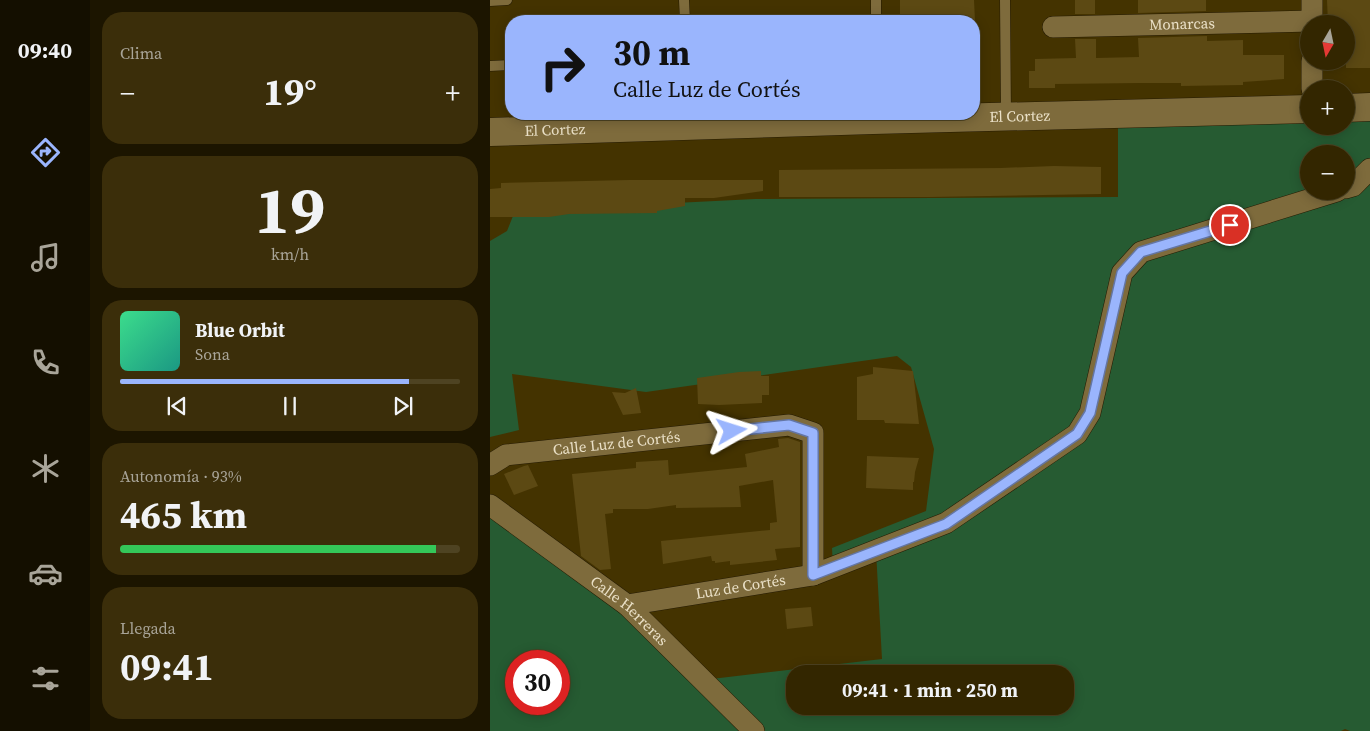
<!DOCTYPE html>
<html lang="es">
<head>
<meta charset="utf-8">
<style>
  :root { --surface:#332600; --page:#3b2e0a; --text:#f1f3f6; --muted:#a9a599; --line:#4e4322; --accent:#9ab5fd }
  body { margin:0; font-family:"Source Serif 4",serif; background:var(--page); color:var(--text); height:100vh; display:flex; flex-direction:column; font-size:19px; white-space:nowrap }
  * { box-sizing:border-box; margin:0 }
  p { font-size:16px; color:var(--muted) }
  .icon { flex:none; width:28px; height:28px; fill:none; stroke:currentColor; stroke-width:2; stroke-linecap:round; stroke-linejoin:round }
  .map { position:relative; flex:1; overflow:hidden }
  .panel { display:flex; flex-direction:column; gap:12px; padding:12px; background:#1c1500; width:400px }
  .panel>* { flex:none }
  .guide { position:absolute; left:15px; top:15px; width:475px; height:105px; border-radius:20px; box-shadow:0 2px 12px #0003,0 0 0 1px var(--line); background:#9ab5fd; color:#111; overflow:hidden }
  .needle { width:32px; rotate:189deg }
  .controls { position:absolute; left:810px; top:15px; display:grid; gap:10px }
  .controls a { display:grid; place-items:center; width:55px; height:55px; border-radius:50%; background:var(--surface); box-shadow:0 2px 12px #0003,0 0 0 1px var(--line); font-size:25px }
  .speed { position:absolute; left:15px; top:650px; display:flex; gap:10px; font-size:25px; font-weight:700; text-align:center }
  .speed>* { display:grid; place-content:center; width:65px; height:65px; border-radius:50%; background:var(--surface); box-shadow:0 2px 12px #0003,0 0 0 1px var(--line); line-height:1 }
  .speed .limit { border:8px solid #d22; background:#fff; color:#111 }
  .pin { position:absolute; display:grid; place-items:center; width:42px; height:42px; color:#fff; margin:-21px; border:2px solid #fff; border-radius:50%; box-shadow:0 1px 5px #0007 }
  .me { position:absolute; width:55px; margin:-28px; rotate:84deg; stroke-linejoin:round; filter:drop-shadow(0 0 4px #0008) }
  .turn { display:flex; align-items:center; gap:18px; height:105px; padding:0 25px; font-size:22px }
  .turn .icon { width:65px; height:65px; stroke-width:2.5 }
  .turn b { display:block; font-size:35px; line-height:42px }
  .big { font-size:38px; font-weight:700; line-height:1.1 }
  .panel .card { flex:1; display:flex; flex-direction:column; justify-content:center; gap:8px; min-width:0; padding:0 18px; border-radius:20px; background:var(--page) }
  .panel .dial { align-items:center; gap:0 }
  .dial b { font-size:65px; line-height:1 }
  .song { display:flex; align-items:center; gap:15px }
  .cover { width:60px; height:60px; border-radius:8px; background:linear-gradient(135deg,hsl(150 70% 55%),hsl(170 70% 35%)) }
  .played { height:5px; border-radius:2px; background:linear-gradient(90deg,var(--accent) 85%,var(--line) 85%) }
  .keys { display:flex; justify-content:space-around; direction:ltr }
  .heat { display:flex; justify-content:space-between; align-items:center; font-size:28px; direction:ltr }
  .charge { height:8px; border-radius:4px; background:linear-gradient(90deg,#34c759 93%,var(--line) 0) }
  .trip { position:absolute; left:296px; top:665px; width:288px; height:50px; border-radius:20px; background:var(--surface); box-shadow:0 2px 12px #0003,0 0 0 1px var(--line); font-weight:700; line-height:50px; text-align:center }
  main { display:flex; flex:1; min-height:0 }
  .tab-bar { display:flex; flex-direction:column; width:90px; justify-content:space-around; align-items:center; background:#140f00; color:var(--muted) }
  .tab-bar .icon { width:35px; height:35px }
  .tab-bar .selected { color:var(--accent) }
  .tab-bar b { font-size:22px; color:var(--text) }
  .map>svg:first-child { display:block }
</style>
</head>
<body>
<main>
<nav class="tab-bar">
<b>09:40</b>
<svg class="icon selected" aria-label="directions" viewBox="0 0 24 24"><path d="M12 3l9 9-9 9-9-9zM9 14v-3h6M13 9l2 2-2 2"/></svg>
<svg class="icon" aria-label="music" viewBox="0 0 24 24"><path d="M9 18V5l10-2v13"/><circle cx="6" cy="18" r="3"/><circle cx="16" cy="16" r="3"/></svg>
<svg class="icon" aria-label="phone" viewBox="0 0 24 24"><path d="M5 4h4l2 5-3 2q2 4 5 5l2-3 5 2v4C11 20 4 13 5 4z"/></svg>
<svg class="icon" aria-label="climate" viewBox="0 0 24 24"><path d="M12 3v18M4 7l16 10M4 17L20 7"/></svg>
<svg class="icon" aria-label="car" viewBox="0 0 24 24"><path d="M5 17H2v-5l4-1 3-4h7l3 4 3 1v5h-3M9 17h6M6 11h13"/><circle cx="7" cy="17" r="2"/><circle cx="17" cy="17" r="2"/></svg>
<svg class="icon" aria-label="filters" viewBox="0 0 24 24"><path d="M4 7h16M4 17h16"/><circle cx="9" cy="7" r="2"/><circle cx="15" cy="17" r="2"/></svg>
</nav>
<section class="panel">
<div class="card"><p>Clima</p>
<div class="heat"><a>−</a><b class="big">19°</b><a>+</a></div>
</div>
<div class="card dial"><b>19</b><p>km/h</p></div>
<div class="card">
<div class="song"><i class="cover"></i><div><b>Blue Orbit</b><p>Sona</p></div></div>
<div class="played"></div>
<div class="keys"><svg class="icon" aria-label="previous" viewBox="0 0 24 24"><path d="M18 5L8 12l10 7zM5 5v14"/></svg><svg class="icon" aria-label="pause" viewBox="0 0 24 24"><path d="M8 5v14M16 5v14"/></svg><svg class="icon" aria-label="next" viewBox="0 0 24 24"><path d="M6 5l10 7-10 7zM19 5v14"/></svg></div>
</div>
<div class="card"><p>Autonomía · 93%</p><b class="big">465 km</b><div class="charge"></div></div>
<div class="card"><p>Llegada</p><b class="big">09:41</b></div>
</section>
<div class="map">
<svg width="880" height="731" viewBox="0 0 880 731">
  <rect width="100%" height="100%" fill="#430"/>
  <!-- green -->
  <path fill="#265b32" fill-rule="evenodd" d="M 880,107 L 880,731 L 860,731 L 855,729 L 851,731 L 0,731 L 0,505 L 213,680 L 392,659 L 386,551 L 343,567 L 342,548 L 436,511 L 444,449 L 421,367 L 407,356 L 156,392 L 22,374 L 29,430 L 0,437 L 0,241 L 17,231 L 25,211 L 265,199 L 628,197 L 628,113 L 819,109 L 819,126 L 856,126 L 856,108 ZM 819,154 L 856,154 L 856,191 L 819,191 ZM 26,661 L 69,661 L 69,704 L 26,704 ZM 305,674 L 575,674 L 575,706 L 305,706 Z"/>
  <!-- building -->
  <g fill="#5c4913">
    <path d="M 410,0 L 484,0 L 485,21 L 410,21 Z"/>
    <rect x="585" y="0" width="20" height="14"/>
    <path d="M 648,0 L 716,0 L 716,11 L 648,13 Z"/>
    <path d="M 837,0 L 880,0 L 880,68 L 856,68 L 856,24 L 838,24 Z"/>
    <path d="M 717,36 L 717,41 L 753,40 L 753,55 L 794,55 L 794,79 L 753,82 L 753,85 L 691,86 L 691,83 L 650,83 L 565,84 L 565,88 L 539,88 L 539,71 L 545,71 L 545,59 L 586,58 L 585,39 L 606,39 L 606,58 L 649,57 L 648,38 Z"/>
    <path d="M 564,166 L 611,167 L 611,194 L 440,197 L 289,197 L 289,170 L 511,168 Z"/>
    <path d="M 139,180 L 273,180 L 273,191 L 224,198 L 195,198 L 195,206 L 167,211 L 167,213 L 79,214 L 59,217 L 0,217 L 0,189 L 11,188 L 11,183 Z"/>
    <path d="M 383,367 L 423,371 L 429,424 L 395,423 L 394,420 L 367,420 L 367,377 L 383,374 Z"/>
    <path d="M 271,371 L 271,376 L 279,376 L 279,395 L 272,395 L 272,403 L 229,405 L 208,404 L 207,378 L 249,372 Z"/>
    <path d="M 146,388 L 151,413 L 133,415 L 122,392 L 135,393 Z"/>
    <path d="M 298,438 L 310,442 L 310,547 L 285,549 L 287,560 L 240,565 L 240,561 L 225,563 L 225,561 L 222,561 L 221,556 L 173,564 L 171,541 L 280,530 L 280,523 L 287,522 L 283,480 L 249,486 L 251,507 L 186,508 L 186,505 L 158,509 L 123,509 L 123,513 L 115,514 L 121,569 L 110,570 L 91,556 L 82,474 L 146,468 L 146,462 L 178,460 L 179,475 L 257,467 L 255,454 L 289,447 L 288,439 Z"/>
    <path d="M 377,456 L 429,458 L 425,472 L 424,482 L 423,482 L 423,490 L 376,488 Z"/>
    <path d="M 38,465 L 48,486 L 24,495 L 14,474 L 34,466 Z"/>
    <path d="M 321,607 L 323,626 L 297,629 L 295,609 Z"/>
  </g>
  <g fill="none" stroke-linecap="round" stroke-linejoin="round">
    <defs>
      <g id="lane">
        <path d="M 194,0 L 195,21"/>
        <path d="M 515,0 L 516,115"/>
        <path d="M 0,1 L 17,0"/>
        <path d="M 386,21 L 386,0"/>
        <path d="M 0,66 L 21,65"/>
      </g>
      <g id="street">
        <path d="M 822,24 L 822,0"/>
        <path id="s1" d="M 563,27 L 822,21"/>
        <path d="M 822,61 L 822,89"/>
        <path d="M 856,188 L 863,186 L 880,169"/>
        <path id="s2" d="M 0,465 L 16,455 L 299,425 L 323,433 L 323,575"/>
        <path id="s3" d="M 0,505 L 137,605 L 264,731"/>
        <path id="s4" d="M 137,605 L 323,575 L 456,523 L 587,434 L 600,413 L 632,273 L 651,252 L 847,191"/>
      </g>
      <g id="secondary">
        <path d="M 856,108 L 880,107"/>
        <path id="s5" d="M 0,132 L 383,120 L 819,109"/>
      </g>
    </defs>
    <!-- lane casing -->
    <use href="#lane" stroke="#251b03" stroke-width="11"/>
    <!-- street casing -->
    <use href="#street" stroke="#251b03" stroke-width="22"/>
    <!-- secondary casing -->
    <use href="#secondary" stroke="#251b03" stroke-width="29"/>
    <!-- lane -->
    <use href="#lane" stroke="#7e6b3c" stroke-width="10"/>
    <!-- street -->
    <use href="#street" stroke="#7e6b3c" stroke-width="21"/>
    <!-- secondary -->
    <use href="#secondary" stroke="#7e6b3c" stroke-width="28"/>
  </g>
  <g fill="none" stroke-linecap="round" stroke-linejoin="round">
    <defs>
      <path id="route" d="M 242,431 L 299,425 L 323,433 L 323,575 L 456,524 L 587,434 L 600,413 L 632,273 L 651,252 L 740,225"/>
    </defs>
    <!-- route casing -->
    <use href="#route" stroke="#6476a4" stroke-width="12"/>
    <!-- route -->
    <use href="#route" stroke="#9ab5fd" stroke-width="9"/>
  </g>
  <g text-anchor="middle" stroke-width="5" stroke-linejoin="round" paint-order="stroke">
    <!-- street labels -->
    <g font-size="15" fill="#eae0c7" stroke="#372903">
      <text dy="5" stroke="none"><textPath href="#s1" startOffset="129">Monarcas</textPath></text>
      <text dy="5" stroke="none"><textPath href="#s5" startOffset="530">El Cortez</textPath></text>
      <text dy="5" stroke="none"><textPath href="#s5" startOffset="65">El Cortez</textPath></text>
      <text dy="5" stroke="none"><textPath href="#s2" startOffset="130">Calle Luz de Cortés</textPath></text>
      <text dy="5" stroke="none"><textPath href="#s4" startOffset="115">Luz de Cortés</textPath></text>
      <text dy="5" stroke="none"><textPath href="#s3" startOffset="175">Calle Herreras</textPath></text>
    </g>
  </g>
</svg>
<div class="controls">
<a><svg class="needle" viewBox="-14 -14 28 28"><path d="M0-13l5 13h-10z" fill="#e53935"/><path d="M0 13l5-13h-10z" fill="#a9a599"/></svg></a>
<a>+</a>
<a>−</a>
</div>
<div class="speed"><div class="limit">30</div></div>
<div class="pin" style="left:740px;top:225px;background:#d93025"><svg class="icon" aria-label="arrive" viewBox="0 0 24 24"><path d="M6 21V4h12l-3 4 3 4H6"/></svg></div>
<svg class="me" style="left:242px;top:431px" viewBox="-20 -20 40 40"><path d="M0-17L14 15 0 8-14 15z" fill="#9ab5fd" stroke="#fff" stroke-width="4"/></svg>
<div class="trip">09:41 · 1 min · 250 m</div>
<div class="guide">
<div class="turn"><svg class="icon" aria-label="right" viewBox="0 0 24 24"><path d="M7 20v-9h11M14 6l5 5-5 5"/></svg><div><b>30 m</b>Calle Luz de Cortés</div></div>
</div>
</div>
</main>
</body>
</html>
